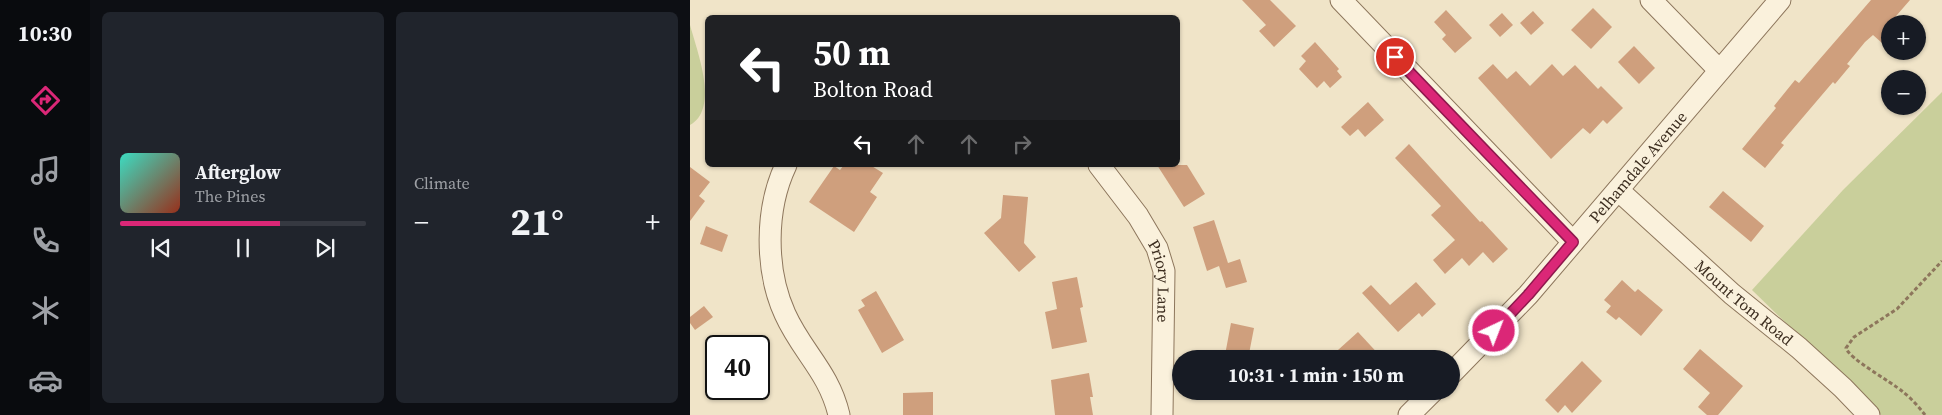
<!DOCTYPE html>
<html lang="en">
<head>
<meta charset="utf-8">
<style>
  :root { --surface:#171b24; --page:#20242c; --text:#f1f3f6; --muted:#9ea1a6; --line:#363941; --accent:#db2777 }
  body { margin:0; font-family:"Source Serif 4",serif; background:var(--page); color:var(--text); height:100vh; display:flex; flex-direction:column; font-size:19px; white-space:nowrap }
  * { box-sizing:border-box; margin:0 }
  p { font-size:16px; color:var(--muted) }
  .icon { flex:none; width:28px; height:28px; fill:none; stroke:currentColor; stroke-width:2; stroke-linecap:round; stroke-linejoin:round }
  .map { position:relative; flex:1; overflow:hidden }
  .details { display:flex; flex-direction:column; gap:12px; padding:12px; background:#0d0f14; width:600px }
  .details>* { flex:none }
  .banner { position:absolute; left:15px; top:15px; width:475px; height:152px; border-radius:8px; box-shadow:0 1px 4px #0004; background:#202124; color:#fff; overflow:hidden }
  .fabs { position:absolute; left:1191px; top:15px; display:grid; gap:10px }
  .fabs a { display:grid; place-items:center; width:45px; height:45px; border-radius:50%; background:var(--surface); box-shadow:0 1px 4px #0004; font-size:25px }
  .speed { position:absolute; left:15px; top:335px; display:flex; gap:10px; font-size:25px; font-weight:700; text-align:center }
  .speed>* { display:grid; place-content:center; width:65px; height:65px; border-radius:50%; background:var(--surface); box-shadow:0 1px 4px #0004; line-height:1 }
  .speed .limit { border:2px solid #111; border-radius:8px; background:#fff; color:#111 }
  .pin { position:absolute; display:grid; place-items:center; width:42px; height:42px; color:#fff; margin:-21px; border:2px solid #fff; border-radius:50%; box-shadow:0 1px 5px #0007 }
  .me { position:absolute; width:55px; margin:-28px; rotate:43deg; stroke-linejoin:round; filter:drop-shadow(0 0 4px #0008) }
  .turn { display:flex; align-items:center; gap:18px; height:105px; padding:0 25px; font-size:22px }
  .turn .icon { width:65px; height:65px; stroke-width:2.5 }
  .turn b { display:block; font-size:35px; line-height:42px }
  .lanes { display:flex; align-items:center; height:48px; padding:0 25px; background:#0003; justify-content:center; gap:25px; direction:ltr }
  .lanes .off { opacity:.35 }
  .big { font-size:38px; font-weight:700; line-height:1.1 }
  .details .widget { flex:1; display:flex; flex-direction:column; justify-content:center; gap:8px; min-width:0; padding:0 18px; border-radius:8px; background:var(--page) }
  .song { display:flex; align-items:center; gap:15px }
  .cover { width:60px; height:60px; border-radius:8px; background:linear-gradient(135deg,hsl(170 70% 55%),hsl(10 70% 35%)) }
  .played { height:5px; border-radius:2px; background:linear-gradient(90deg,var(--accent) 65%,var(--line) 65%) }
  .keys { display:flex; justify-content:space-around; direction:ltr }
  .heat { display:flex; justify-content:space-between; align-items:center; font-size:28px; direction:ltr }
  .details .tiles { flex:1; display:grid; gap:12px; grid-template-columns:repeat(2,1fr) }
  .trip { position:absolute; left:482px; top:350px; width:288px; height:50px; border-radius:25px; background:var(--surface); box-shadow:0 1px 4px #0004; font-weight:700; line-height:50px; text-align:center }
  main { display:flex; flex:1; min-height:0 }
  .tabs { display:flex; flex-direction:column; width:90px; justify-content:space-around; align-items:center; background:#090b0e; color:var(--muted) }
  .tabs .icon { width:35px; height:35px }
  .tabs .on { color:var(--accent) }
  .tabs b { font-size:22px; color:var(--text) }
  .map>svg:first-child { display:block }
</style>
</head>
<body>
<main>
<nav class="tabs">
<b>10:30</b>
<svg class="icon on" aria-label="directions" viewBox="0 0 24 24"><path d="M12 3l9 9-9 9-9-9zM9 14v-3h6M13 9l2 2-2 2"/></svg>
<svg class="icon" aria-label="music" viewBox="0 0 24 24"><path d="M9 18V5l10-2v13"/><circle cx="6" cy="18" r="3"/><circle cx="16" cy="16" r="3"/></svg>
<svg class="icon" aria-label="phone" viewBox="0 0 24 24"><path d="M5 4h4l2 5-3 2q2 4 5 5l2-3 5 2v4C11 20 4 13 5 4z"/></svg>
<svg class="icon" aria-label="climate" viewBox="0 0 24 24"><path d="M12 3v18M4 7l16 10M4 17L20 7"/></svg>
<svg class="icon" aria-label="car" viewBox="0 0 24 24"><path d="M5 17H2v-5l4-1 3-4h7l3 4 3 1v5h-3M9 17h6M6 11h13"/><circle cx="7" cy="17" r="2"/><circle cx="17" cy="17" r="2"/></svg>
</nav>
<section class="details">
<div class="tiles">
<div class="widget">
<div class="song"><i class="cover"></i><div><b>Afterglow</b><p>The Pines</p></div></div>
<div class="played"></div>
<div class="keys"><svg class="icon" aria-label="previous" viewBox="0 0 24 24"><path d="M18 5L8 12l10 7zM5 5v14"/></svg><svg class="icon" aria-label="pause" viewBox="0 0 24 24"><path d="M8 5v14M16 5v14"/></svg><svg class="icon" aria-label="next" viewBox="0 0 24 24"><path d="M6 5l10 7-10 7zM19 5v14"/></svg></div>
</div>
<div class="widget"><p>Climate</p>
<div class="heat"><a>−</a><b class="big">21°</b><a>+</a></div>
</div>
</div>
</section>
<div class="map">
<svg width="1252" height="415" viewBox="0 0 1252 415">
  <rect width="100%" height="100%" fill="#f0e4c8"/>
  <!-- green -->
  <g fill="#c9cf9b">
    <path d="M 0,25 C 7,51 30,109 0,125 Z"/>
    <path d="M 1252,92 L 1252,415 L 1191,415 L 1062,290 L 1153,190 Z"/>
  </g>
  <!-- building -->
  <g fill="#cf9f7d">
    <path d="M 552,0 L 580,0 L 606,26 L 584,47 L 569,31 L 576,25 Z"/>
    <path d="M 1181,0 L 1220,0 L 1200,23 L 1200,50 L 1183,35 L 1175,42 L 1157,64 L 1160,66 L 1145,84 L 1143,82 L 1091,143 L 1094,145 L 1075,168 L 1052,149 L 1086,108 L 1084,106 L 1105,80 L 1109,83 Z"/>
    <path d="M 903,8 L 922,27 L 901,49 L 881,30 Z"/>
    <path d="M 756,10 L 782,38 L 765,53 L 752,39 L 756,35 L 744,22 Z"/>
    <path d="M 843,11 L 854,23 L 841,35 L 830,23 Z"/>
    <path d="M 812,13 L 823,25 L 810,37 L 799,25 Z"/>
    <path d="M 625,42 L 649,69 L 647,71 L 652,77 L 640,88 L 634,81 L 627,88 L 609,69 L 616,61 L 611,56 Z"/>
    <path d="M 944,46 L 965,68 L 949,84 L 928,62 Z"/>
    <path d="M 803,64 L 817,79 L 826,71 L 840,86 L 862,64 L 873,76 L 885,65 L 908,89 L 911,86 L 933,108 L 917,124 L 913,120 L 900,134 L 893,128 L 861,159 L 788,78 Z"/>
    <path d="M 678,102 L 694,120 L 675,137 L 668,129 L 660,136 L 651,127 Z"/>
    <path d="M 719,144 L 790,222 L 792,221 L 818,249 L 803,263 L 793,252 L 779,266 L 772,258 L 755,274 L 743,260 L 765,240 L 741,215 L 751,206 L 705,158 Z"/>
    <path d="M 154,165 L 180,165 L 193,173 L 180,192 L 187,197 L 164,232 L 119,202 L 144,166 L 150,170 Z"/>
    <path d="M 467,165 L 497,165 L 515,194 L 494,207 Z"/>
    <path d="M 0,167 L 20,182 L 9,196 L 15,201 L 0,221 Z"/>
    <path d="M 1033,191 L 1074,226 L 1061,242 L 1019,207 Z"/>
    <path d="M 313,195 L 338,197 L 334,243 L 346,257 L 329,272 L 294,233 L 311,218 Z"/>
    <path d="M 524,220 L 538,263 L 550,259 L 557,282 L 536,288 L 529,266 L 517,271 L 503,227 Z"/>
    <path d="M 16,226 L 38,235 L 32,252 L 10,244 Z"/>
    <path d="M 387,277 L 393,307 L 390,308 L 397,342 L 362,349 L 355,312 L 367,309 L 362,282 Z"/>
    <path d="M 932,280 L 945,292 L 948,289 L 973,310 L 951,336 L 929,317 L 926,320 L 916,312 L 921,306 L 914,300 Z"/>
    <path d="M 726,282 L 746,304 L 732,317 L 729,313 L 708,332 L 672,293 L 681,285 L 700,305 Z"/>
    <path d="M 186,291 L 214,340 L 192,353 L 168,310 L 175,306 L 171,300 Z"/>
    <path d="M 14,306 L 23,317 L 5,330 L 0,323 L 0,317 Z"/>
    <path d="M 541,323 L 564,328 L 558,359 L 541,359 L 541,356 L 535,355 Z"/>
    <path d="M 668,332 L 693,359 L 638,359 Z"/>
    <path d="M 1010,349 L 1053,386 L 1028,415 L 1017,415 L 1008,407 L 1020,393 L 993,369 Z"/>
    <path d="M 892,361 L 912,381 L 882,413 L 875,405 L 868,413 L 855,400 Z"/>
    <path d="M 399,373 L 403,397 L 400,397 L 403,415 L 365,415 L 361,380 Z"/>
    <path d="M 243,392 L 243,415 L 213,415 L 213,393 Z"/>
  </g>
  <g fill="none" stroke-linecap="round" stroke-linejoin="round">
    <defs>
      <g id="minor">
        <path d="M 651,0 L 883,242"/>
        <path d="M 961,0 L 1029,70"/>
        <path d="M 96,165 C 75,209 75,270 95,314 C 112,352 139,372 149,415"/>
        <path id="s1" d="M 409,165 L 448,216 L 467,248 L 474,271 L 472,415"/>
        <path id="s2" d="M 928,190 L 1042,294 L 1109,348 L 1153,388 L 1179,415"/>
        <path id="s3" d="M 761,374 L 838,295 L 1090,0"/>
        <path d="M 719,415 L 743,391"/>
      </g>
    </defs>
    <!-- minor casing -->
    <use href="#minor" stroke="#8d765c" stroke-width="23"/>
    <!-- path -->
    <path stroke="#8d765c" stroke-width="3" stroke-dasharray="4 2.5" stroke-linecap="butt" d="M 1235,415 C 1229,407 1221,398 1213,392 C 1202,382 1159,359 1156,348 L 1164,337 L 1207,309 L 1252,261"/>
    <!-- minor -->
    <use href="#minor" stroke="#faf1dc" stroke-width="21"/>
  </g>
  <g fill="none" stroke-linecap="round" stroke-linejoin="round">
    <defs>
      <path id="route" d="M 705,57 L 883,242 L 838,295 L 804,331"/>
    </defs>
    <!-- route casing -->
    <use href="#route" stroke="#8e194d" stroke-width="12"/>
    <!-- route -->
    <use href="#route" stroke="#db2777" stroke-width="9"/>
  </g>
  <g text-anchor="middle" stroke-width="5" stroke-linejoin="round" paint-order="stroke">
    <!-- street labels -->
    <g font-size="16" fill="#3d2e20" stroke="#f7eed8">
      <text dy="6" stroke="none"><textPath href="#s3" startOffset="279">Pelhamdale Avenue</textPath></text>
      <text dy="6" stroke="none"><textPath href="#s1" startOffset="135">Priory Lane</textPath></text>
      <text dy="6" stroke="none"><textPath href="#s2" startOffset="169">Mount Tom Road</textPath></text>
    </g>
  </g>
</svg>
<div class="fabs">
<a>+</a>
<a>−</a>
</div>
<div class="speed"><div class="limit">40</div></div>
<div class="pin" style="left:705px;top:57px;background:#d93025"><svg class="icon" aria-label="arrive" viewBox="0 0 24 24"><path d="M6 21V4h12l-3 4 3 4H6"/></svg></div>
<svg class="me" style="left:804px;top:331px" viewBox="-20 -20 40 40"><circle r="17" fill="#db2777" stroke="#fff" stroke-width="3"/><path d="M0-11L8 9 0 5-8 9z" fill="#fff"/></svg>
<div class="trip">10:31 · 1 min · 150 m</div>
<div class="banner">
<div class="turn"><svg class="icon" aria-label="left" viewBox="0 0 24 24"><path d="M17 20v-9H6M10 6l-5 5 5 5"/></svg><div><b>50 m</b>Bolton Road</div></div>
<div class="lanes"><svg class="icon" aria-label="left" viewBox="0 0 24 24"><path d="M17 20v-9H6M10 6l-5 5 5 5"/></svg><svg class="icon off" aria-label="ahead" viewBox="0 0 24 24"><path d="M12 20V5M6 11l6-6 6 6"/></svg><svg class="icon off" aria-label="ahead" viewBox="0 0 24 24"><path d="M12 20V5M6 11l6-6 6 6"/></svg><svg class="icon off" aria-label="right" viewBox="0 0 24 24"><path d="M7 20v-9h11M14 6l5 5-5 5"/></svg></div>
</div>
</div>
</main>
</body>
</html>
